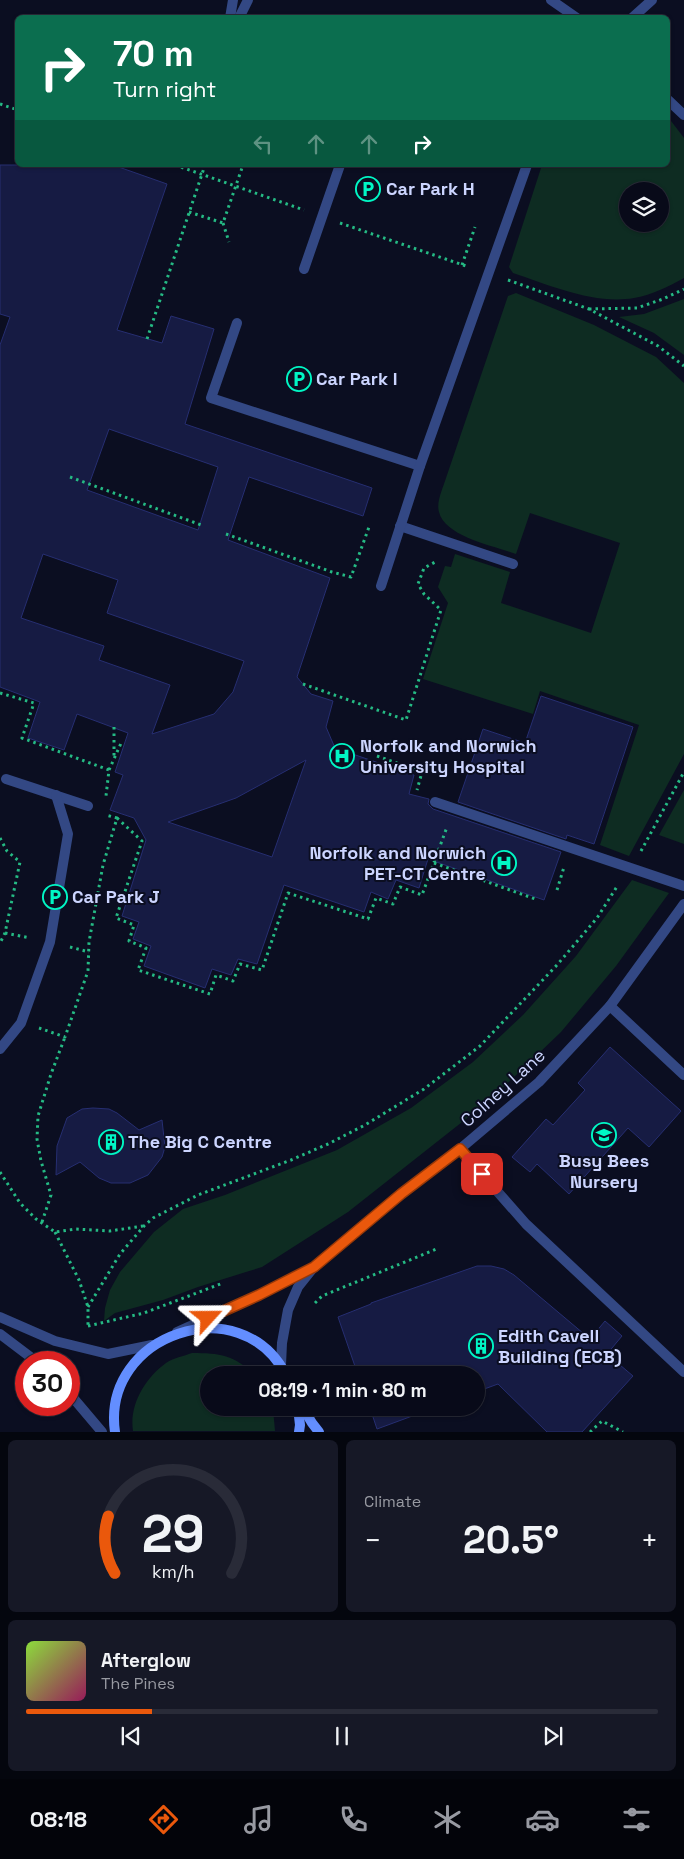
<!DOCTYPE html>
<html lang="en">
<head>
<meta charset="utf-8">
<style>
  :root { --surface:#080a19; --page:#161826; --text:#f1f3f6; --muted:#989aa2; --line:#292b38; --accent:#ea580c }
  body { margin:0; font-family:"Space Grotesk",sans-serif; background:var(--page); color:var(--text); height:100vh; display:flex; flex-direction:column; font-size:19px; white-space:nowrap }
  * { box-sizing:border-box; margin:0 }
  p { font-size:16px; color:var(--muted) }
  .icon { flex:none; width:28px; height:28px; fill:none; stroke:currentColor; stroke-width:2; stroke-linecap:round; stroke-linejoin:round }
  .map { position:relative; height:1432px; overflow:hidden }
  .drawer { display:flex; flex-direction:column; gap:8px; padding:8px; background:#04060e; flex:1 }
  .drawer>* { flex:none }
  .banner { position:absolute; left:15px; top:15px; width:655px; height:152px; border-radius:8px; box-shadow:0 1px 4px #0004,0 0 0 1px var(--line); background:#0b6e4f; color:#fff; overflow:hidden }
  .buttons { position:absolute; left:619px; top:182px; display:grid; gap:10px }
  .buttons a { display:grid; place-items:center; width:50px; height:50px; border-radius:50%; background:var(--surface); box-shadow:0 1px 4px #0004,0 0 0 1px var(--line); font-size:25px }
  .speed { position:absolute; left:15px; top:1351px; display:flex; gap:10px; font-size:25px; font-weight:700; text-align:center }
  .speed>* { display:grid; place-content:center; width:65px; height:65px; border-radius:50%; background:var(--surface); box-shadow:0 1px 4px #0004,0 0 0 1px var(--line); line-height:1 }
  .speed .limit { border:8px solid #d22; background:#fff; color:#111 }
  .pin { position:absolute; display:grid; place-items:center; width:42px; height:42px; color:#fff; margin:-21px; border-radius:10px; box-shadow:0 2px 8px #0006 }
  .me { position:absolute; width:55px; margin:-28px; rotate:66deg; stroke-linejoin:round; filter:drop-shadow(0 0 4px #0008) }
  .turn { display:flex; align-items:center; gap:18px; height:105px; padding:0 15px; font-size:22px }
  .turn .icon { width:65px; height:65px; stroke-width:2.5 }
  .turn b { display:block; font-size:35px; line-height:42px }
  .lanes { display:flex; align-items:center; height:48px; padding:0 15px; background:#0003; justify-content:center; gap:25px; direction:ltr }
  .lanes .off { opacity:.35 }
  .big { font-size:38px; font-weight:800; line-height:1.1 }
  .drawer .tile { flex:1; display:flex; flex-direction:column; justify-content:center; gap:8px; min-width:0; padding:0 18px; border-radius:8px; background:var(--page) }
  .drawer .dial { align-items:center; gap:0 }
  .dial svg { height:130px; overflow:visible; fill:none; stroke:var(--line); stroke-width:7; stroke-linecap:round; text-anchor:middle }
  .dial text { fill:var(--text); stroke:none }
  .song { display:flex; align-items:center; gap:15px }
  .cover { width:60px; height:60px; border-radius:8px; background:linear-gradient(135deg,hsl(90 70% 55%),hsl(330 70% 35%)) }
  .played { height:5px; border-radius:2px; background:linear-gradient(90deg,var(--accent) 20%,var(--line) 20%) }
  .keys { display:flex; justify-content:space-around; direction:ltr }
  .heat { display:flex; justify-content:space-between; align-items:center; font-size:28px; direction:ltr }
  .drawer .tiles { flex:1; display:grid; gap:8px; grid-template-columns:1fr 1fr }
  .tile:last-child { grid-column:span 2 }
  .trip { position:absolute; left:200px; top:1366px; width:285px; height:50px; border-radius:25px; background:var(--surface); box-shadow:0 1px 4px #0004,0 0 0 1px var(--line); font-weight:800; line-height:50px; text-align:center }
  .dock { display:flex; height:80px; justify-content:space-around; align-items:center; background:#03040a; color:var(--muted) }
  .dock .icon { width:35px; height:35px }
  .dock .selected { color:var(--accent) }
  .dock b { font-size:22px; color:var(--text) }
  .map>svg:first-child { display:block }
</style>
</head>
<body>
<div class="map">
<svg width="684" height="1432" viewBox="0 0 684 1432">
  <rect width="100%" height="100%" fill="#0b0e21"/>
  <!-- green -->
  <g fill="#0e2c22" fill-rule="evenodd">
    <path d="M 668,117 L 684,138 L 684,278 C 668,287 651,295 634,298 C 595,305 549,285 513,273 L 509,267 L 542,165 L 668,165 ZM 660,191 L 660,224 L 628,224 L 628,191 Z"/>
    <path d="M 516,293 L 594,325 L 656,357 L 684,383 L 684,754 L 629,856 L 600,845 L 639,725 L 540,691 L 533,714 L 423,679 L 448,603 L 438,587 L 445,566 L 451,567 L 455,554 L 510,572 L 501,603 L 591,633 L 620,543 L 530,513 L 516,554 C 495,546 445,537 439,512 C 436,502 443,488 446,478 L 508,296 Z"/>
    <path d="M 684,299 L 684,355 L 654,333 L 619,317 L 644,314 Z"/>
    <path d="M 684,790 L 684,844 L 659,835 Z"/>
    <path d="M 632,880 L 669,893 L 616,966 L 561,1032 L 490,1100 L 348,1212 L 262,1267 L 198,1287 L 163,1300 L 115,1313 L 104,1321 L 105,1308 L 110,1290 L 120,1272 L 154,1232 L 183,1209 L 225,1195 L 337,1150 L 411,1108 L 473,1062 L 523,1015 L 576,956 Z"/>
    <path d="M 192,1353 C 220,1353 234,1355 255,1375 L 209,1375 L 209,1408 L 273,1408 L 275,1431 L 133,1431 C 129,1405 145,1378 166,1363 C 173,1358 184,1356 192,1353 Z"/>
  </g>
  <!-- building -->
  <g fill="#161b43" stroke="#262e71" fill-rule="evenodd">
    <path d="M 0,165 L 113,165 L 167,184 L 117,330 L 162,343 L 171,316 L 214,329 L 185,424 L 372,488 L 363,516 L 249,477 L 228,540 L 330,578 L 297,677 L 311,694 L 333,701 L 326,727 L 335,748 L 414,775 L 409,794 L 429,799 L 428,804 L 433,809 L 561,852 L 544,900 L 428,859 L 419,888 L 396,880 L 388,899 L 371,892 L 364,912 L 284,885 L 257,964 L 238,959 L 231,975 L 212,969 L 205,988 L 144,966 L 151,946 L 133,939 L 139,922 L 122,916 L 146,840 L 134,818 L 110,810 L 123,775 L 115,772 L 128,733 L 77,714 L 64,750 L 28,738 L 40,702 L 0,687 L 0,345 L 10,317 L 0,314 ZM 109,429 L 218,467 L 198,530 L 87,490 ZM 43,554 L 118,580 L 107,613 L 244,661 L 233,692 L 214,714 L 152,734 L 170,685 L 99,660 L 104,646 L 21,618 ZM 306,760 L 272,857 L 168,822 L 236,798 Z"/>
    <path d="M 541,696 L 633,727 L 594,844 L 567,835 L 566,839 L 458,802 L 483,729 L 525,743 Z"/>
    <path d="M 610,1047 L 681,1111 L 649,1147 L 628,1128 L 569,1194 L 537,1164 L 530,1172 L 512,1157 L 546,1119 L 553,1125 L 585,1090 L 578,1083 Z"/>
    <path d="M 93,1108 L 109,1109 L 117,1113 L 139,1130 L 162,1120 L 165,1147 L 162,1157 L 148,1175 L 130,1183 L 111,1183 L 99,1178 L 80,1162 L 56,1175 L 57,1146 L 67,1118 L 82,1109 Z"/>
    <path d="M 477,1266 L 491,1266 L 504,1269 L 514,1275 L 590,1339 L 605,1321 L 622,1336 L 607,1354 L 633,1376 L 582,1432 L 547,1432 L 498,1384 L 476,1392 L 476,1375 L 358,1375 L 338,1317 L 371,1304 L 371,1303 Z"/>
    <path d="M 370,1408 L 434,1408 L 377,1429 Z"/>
  </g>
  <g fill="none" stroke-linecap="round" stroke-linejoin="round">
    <!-- path -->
    <g stroke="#25ba84" stroke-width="3" stroke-dasharray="2.5 4" stroke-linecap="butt">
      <path d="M 0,104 L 18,110"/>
      <path d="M 175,165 L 304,210"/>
      <path d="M 189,212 L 223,223 L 243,165"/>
      <path d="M 223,223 L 229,242"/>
      <path d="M 340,223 L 469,267"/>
      <path d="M 462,265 L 475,227"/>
      <path d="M 508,280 L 589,309 L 658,346 L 684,366"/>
      <path d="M 589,309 L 637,308 L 663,299 L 684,289"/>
      <path d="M 147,339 L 205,165"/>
      <path d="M 70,477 L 204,526"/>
      <path d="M 226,534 L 332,572 L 351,577 L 369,527"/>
      <path d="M 303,684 L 406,720 L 441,610 L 424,594 L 418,584 L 424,568 L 437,561"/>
      <path d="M 0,693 L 34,703 L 22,738 L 109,770 L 106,796"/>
      <path d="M 114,727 L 114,759"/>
      <path d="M 377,756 L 422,772 L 417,790"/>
      <path d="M 109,770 L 122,741"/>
      <path d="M 117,818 L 142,841 L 116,918 L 134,925 L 129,941 L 146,948 L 138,970 L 210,994 L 216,975 L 233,981 L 240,964 L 262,970 L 288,893 L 368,919 L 376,898 L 393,904 L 400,887 L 422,895 L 447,827"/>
      <path d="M 0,838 L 7,851 L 20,862 L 5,933 L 0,943"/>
      <path d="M 641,851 L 684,772"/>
      <path d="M 434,863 L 538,900"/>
      <path d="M 557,890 L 564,867"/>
      <path d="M 5,933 L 30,938"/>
      <path d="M 70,947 L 89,952"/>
      <path d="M 39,1028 L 65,1037 L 88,971 L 89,942 L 103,865 L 117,818 L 106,815"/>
      <path d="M 0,1172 L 20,1203 L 36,1219 L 55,1232 L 76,1229 L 110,1231 L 143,1226"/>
      <path d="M 42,1222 L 51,1195 L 41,1161 L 37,1139 L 38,1116 L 51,1074 L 65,1037"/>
      <path d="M 55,1232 L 79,1280 L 88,1307 L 88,1327"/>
      <path d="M 315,1303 L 322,1296 L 439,1248"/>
      <path d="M 88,1307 L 120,1254 L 144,1226 L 153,1218 L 198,1195 L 291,1160 L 328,1144 L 365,1125 L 424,1089 L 480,1046 L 557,965 L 597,918 L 618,885"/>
      <path d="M 88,1326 L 144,1313 L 223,1283"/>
      <path d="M 590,1432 L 602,1421 L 623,1432"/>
    </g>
    <!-- lane -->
    <g stroke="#334884" stroke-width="10">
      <path d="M 551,0 L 577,18"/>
      <path d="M 230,18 L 233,0"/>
      <path d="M 239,18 L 248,0"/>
      <path d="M 304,269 L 340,165"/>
      <path d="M 237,323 L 211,398 L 420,466"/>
      <path d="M 400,526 L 513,564"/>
      <path d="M 381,586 L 420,466 L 527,165"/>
      <path d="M 6,779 L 88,806"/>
      <path d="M 435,802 L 684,886"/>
      <path d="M 610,1006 L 684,1075"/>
      <path d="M 0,1049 L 21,1023 L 50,942 L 68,834 L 56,795"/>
      <path d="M 460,1149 L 526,1224 L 684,1372"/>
      <path d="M 0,1317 L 55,1341 L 108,1354 L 152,1345"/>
      <path d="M 0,1334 L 37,1362"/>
      <path d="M 69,1393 L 102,1432"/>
    </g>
    <!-- street -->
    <g stroke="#334884" stroke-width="10">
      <path d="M 632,18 L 652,0"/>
      <path d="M 668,100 L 684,115"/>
      <path d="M 177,1332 L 259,1295 L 309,1270"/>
      <path d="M 281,1365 L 282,1343 L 288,1310 L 298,1287 L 314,1267 L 401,1194 L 460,1149 L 539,1082 L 610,1006 L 684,904"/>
    </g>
    <!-- secondary -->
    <g stroke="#638eff" stroke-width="10">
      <path d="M 298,1408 L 300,1425 L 299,1432"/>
      <path d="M 303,1408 L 312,1423 L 319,1432"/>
      <path d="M 115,1432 C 101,1334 241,1287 286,1375"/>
    </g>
  </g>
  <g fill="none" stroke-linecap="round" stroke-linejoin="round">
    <defs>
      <path id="route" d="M 208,1318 L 259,1295 L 314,1267 L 401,1194 L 460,1149 L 482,1174"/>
    </defs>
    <!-- route casing -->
    <use href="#route" stroke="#983908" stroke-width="12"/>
    <!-- route -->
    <use href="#route" stroke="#ea580c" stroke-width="9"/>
  </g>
  <!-- icons -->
  <defs>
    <symbol id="parking-ring" viewBox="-11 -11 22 22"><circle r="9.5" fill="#0b0e21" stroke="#00f7c5" stroke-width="1.5"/><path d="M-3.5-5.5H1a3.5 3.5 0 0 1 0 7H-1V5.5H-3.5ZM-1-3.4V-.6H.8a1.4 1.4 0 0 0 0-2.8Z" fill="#00f7c5"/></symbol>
    <symbol id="hospital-ring" viewBox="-11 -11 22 22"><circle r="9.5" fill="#0b0e21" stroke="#00f7c5" stroke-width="1.5"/><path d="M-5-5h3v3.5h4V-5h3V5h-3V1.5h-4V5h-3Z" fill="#00f7c5"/></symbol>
    <symbol id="school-ring" viewBox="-11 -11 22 22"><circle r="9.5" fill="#0b0e21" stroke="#00f7c5" stroke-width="1.5"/><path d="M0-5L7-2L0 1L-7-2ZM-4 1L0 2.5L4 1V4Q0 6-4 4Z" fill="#00f7c5"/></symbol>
    <symbol id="building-ring" viewBox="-11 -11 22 22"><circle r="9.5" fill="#0b0e21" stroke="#00f7c5" stroke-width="1.5"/><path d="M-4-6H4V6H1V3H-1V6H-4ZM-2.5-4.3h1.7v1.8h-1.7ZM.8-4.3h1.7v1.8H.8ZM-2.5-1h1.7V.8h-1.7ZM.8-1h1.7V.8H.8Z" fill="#00f7c5"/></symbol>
  </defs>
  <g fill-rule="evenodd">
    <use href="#parking-ring" x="354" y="175" width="28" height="28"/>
    <use href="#parking-ring" x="285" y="365" width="28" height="28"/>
    <use href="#hospital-ring" x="328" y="742" width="28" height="28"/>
    <use href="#hospital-ring" x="490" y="849" width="28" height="28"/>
    <use href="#parking-ring" x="41" y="883" width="28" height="28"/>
    <use href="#school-ring" x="590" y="1121" width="28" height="28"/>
    <use href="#building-ring" x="97" y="1128" width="28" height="28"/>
    <use href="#building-ring" x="467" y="1332" width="28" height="28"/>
  </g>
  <g text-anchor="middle" stroke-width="4" stroke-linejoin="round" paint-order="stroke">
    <!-- poi labels -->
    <g font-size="18" font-weight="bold" fill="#ccd5ff" stroke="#0b0e21" text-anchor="start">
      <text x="386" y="195">Car Park H</text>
      <text x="316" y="385">Car Park I</text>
      <text x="360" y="752">Norfolk and Norwich<tspan x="360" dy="21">University Hospital</tspan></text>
      <text x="486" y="859" text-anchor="end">Norfolk and Norwich<tspan x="486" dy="21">PET-CT Centre</tspan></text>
      <text x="72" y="903">Car Park J</text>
      <text x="128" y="1148">The Big C Centre</text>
      <text x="604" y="1167" text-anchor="middle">Busy Bees<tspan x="604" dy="21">Nursery</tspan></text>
      <text x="498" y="1342">Edith Cavell<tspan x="498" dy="21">Building (ECB)</tspan></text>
    </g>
    <!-- street labels -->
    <g font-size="18" fill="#ccd5ff" stroke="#0b0e21">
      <text transform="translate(503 1088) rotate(-42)" y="6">Colney Lane</text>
    </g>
  </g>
</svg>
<div class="buttons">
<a><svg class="icon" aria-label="layers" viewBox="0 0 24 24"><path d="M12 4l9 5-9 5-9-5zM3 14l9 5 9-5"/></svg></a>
</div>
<div class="speed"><div class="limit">30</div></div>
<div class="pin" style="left:482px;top:1174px;background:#d93025"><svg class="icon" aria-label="arrive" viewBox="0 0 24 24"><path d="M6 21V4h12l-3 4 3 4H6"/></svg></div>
<svg class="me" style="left:208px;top:1318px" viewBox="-20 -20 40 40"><path d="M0-17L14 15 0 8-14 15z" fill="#ea580c" stroke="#fff" stroke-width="4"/></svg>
<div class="trip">08:19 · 1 min · 80 m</div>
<div class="banner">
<div class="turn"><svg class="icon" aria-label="right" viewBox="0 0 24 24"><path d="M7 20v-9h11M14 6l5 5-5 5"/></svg><div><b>70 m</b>Turn right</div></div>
<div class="lanes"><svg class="icon off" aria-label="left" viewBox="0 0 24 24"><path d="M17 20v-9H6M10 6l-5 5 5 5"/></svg><svg class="icon off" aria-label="ahead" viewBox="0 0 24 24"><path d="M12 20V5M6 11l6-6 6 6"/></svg><svg class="icon off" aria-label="ahead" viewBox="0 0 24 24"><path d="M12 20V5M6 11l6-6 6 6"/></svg><svg class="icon" aria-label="right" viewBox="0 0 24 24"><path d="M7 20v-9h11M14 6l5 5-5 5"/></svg></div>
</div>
</div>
<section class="drawer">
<div class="tiles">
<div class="tile dial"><svg viewBox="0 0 100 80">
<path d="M14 69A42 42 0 1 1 86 69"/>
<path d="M14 69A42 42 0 0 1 10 34" stroke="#ea580c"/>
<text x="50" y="56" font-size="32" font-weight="700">29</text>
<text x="50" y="72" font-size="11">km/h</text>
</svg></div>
<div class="tile"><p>Climate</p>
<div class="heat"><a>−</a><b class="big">20.5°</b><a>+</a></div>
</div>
<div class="tile">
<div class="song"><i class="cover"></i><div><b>Afterglow</b><p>The Pines</p></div></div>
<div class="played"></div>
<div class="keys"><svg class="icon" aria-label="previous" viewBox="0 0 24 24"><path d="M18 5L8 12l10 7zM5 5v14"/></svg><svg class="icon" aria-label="pause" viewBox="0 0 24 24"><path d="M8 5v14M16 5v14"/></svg><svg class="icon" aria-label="next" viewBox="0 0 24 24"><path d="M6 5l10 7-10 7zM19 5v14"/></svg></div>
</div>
</div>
</section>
<nav class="dock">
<b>08:18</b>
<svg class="icon selected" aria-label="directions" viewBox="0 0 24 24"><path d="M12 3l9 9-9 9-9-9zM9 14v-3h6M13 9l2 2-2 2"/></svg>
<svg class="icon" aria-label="music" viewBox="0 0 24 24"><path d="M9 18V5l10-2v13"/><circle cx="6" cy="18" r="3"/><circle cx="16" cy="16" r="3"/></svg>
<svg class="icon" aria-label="phone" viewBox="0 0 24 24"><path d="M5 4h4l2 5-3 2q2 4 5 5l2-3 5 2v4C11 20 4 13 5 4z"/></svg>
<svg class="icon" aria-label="climate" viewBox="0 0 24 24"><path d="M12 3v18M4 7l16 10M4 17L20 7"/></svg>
<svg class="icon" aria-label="car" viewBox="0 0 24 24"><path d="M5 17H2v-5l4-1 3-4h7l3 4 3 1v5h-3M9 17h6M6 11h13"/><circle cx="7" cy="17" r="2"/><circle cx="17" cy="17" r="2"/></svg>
<svg class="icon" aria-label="filters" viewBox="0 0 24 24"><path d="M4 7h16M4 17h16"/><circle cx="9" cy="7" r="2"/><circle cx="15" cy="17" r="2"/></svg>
</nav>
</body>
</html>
